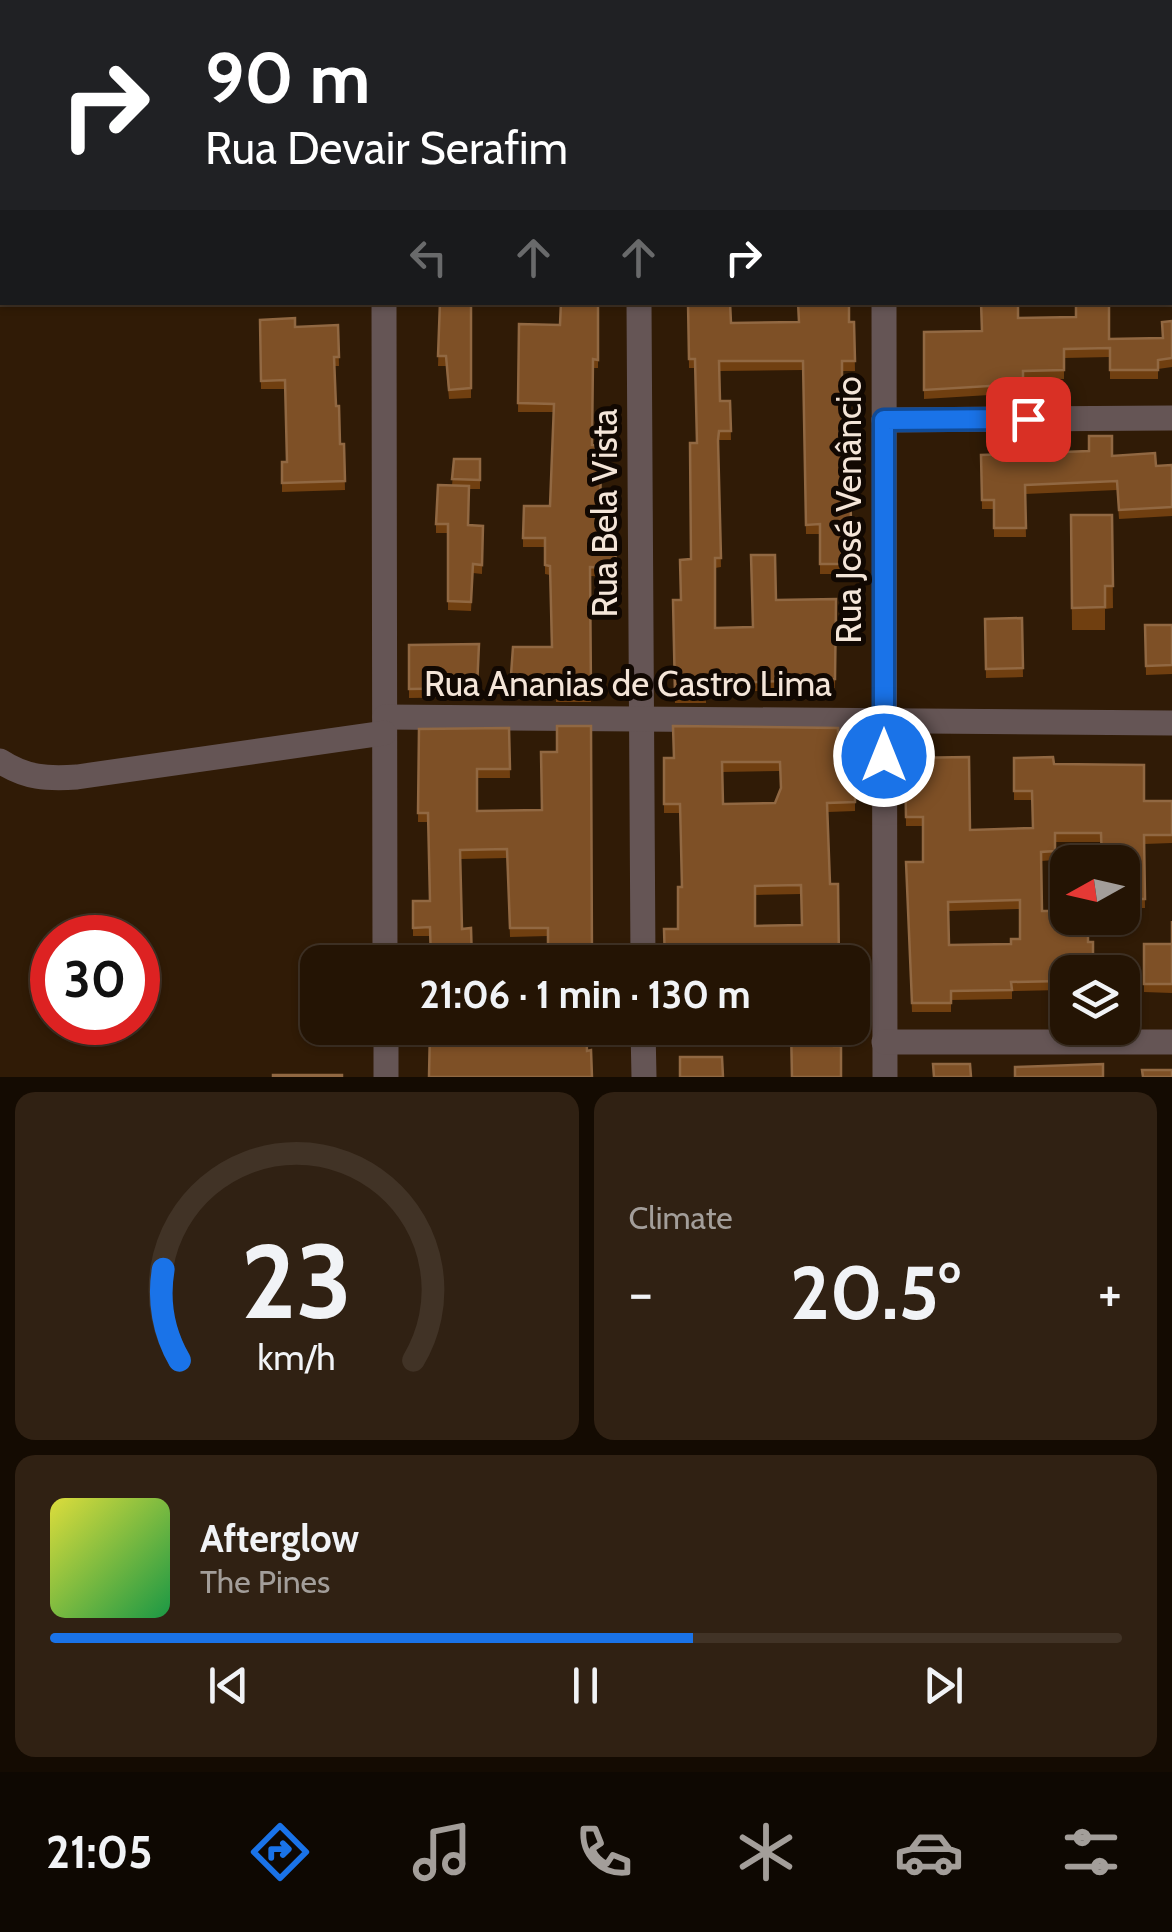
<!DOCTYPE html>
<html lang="en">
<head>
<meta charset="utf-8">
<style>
  :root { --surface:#241404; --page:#302113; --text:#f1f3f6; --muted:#a39e9a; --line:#413326; --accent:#1a73e8 }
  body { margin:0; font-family:Cabin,sans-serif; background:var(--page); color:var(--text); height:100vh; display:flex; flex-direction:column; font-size:38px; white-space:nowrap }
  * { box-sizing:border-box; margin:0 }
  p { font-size:32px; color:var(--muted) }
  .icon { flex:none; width:55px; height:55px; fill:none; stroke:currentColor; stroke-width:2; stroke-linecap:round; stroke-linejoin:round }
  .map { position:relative; height:1077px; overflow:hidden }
  .details { display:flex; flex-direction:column; gap:15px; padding:15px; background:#140b02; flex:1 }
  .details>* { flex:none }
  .guide { position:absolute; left:0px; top:0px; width:1172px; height:305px; box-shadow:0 2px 8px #0004,0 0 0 2px var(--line); background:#202124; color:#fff; overflow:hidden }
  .needle { width:65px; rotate:262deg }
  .fabs { position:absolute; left:1050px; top:845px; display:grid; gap:20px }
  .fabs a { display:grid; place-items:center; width:90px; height:90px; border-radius:20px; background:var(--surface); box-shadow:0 2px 8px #0004,0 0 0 2px var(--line); font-size:50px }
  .speed { position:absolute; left:30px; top:915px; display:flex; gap:20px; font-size:50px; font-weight:700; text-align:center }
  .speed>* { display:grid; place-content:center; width:130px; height:130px; border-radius:50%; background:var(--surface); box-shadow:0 2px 8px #0004,0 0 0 2px var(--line); line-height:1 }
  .speed .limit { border:15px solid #d22; background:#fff; color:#111 }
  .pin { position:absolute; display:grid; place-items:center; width:85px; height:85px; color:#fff; margin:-42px; border-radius:20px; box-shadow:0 5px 15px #0006 }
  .me { position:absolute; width:110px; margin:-55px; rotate:0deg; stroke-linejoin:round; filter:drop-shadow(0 0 8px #0008) }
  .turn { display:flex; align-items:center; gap:35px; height:210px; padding:0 40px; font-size:45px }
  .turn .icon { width:130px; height:130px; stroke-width:2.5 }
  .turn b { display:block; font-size:70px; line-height:85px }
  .lanes { display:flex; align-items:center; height:95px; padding:0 40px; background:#0003; justify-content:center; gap:50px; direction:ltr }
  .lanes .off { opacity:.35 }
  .big { font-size:75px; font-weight:800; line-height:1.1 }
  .details .widget { flex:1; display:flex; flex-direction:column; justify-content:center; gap:15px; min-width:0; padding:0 35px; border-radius:20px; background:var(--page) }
  .details .dial { align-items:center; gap:0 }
  .dial svg { height:260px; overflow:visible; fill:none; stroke:var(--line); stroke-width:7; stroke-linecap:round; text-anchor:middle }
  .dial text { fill:var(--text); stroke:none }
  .song { display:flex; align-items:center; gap:30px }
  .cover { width:120px; height:120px; border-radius:15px; background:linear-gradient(135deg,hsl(60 70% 55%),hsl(140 70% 35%)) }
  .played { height:10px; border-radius:5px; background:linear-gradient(90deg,var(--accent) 60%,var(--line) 60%) }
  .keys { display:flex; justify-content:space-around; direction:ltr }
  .heat { display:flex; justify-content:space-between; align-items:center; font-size:55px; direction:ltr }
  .details .tiles { flex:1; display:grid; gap:15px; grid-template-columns:1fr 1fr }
  .widget:last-child { grid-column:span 2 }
  .trip { position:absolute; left:300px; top:945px; width:570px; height:100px; border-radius:20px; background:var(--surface); box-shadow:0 2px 8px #0004,0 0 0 2px var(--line); font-weight:800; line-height:100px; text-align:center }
  .tab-bar { display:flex; height:160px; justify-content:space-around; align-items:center; background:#0e0802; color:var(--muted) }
  .tab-bar .icon { width:70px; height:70px }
  .tab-bar .current { color:var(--accent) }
  .tab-bar b { font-size:45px; color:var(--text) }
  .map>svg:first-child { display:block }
</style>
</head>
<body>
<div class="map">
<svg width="1172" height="1077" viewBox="0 0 1172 1077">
  <rect width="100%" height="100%" fill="#301b06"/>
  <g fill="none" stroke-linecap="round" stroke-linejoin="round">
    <!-- minor -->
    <g stroke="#655555" stroke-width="25">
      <path d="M 384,0 L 384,2"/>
      <path d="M 638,0 L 638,2"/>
      <path d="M 1149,0 L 1149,2"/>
      <path d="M 884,2 L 884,0"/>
      <path d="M 1170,229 L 1172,229"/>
      <path d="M 384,302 L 385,962"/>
      <path d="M 639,302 L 643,962"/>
      <path d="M 884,302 L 885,1077"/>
      <path d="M 884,420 L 1172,418"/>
      <path d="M 385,717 L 1172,723"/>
      <path d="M 0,761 C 26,778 47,779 77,777 L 384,733"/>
      <path d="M 386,1028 L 386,1077"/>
      <path d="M 643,1028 L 644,1077"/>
      <path d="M 884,1042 L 1172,1042"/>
    </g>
  </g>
  <!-- wall -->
  <g fill="#703f10" fill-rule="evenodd">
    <rect x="436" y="0" width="54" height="2"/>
    <path d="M 440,302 L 471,302 L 471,398 L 449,399 L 446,366 L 438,366 Z"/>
    <path d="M 598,302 L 598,368 L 593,368 L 592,445 L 600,528 L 617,529 L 615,577 L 590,576 L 591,702 L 556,702 L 556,697 L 510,697 L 513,647 L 551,647 L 550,575 L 545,574 L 545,547 L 523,547 L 523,538 L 550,506 L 554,412 L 518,412 L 519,324 L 560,325 Z"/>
    <path d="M 688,302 L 731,323 L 854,322 L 855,371 L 842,371 L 842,428 L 851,524 L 851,533 L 844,533 L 844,574 L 820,574 L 820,534 L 806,534 L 803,370 L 720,371 L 720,401 L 730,401 L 731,440 L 719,440 L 718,448 L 721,567 L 715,568 L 715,628 L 752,627 L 776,600 L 836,599 L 835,688 L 706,693 L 706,703 L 675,703 L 673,600 L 681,600 L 690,559 L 697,443 L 695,368 L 689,368 Z"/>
    <path d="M 1076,317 L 1109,339 L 1162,338 L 1172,321 L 1172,367 L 1158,369 L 1158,379 L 1110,379 L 1110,357 L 1064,358 L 1064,379 L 1023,380 L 1023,393 L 924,399 L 924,332 L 982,331 L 1018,318 Z"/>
    <path d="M 260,320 L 295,327 L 338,325 L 339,366 L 335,366 L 336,406 L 340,444 L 344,444 L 345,490 L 282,492 L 282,462 L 287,462 L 285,389 L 261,389 Z"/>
    <path d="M 1089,451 L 1156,466 L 1172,465 L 1172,516 L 1119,519 L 1117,490 L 1025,494 L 1026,537 L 994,537 L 994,509 L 982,509 L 981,455 Z"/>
    <path d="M 454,459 L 480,459 L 480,489 L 469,489 L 468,525 L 483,526 L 482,574 L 473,573 L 471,611 L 448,610 L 448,533 L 436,533 L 436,524 L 452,486 Z"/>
    <path d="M 1071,515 L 1112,515 L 1113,608 L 1105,609 L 1105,630 L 1072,630 Z"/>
    <path d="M 1022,618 L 1023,677 L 986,678 L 985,619 Z"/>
    <path d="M 1145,625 L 1172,625 L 1172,674 L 1146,675 Z"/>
    <path d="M 479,644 L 477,697 L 409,698 L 409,645 Z"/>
    <path d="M 591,726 L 548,936 L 510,937 L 507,858 L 461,859 L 430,936 L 413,936 L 413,901 L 430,901 L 428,822 L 418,822 L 419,729 L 509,728 L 510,778 L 477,778 L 477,811 L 542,810 L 557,752 Z"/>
    <path d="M 664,758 L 838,759 L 855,802 L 855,811 L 828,812 L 830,884 L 839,962 L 678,929 L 682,887 L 680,813 L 664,813 ZM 780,771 L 781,789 L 775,803 L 723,804 L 722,772 ZM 801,894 L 802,925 L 755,926 L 755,895 Z"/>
    <path d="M 905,758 L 970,830 L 1033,828 L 1032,800 L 1014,800 L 1014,758 L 1054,764 L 1144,801 L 1172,801 L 1172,843 L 1144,844 L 1145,908 L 1122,908 L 1122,862 L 1101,842 L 1055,842 L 1055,860 L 1041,861 L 1042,911 L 1068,972 L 1068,1001 L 1061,1001 L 1061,990 L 1012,991 L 1012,999 L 951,1000 L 951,1012 L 912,1012 L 906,862 L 923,862 L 923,826 L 906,826 ZM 1020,909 L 1020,939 L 1011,944 L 949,945 L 949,911 Z"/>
    <path d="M 1172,921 L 1172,993 L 1144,992 L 1144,944 L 1172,944 Z"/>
  </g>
  <!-- building -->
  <g fill="#7e5026" stroke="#916842" stroke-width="2.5" fill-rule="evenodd">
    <rect x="436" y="0" width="32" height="2"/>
    <rect x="567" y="0" width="31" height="2"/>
    <path d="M 691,0 L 717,0 L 717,2 L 776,2 L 685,2 L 691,2 Z"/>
    <rect x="819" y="0" width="28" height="2"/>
    <rect x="946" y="0" width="33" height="2"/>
    <path d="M 440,302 L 471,302 L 471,388 L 449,390 L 446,356 L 438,356 Z"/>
    <path d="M 561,302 L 598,302 L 598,360 L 593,359 L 592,445 L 601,446 L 600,528 L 617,529 L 615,568 L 590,567 L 591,693 L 556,693 L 556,688 L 510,689 L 513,647 L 552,647 L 550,566 L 545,565 L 545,538 L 523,538 L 524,506 L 550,506 L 554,404 L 518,403 L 519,324 L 560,325 Z"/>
    <path d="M 688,302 L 730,302 L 731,323 L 799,322 L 798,302 L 849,302 L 849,322 L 854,322 L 855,361 L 842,361 L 842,428 L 849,428 L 851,524 L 844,524 L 844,564 L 820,564 L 820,524 L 806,525 L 803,361 L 719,361 L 720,401 L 730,401 L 731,431 L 719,431 L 718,440 L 721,558 L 715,558 L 715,628 L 753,627 L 751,555 L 775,555 L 776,600 L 836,599 L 835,679 L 706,684 L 706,694 L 675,694 L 673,600 L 681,600 L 680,560 L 691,559 L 690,443 L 697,443 L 695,359 L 689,359 Z"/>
    <path d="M 981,302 L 1018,302 L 1018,318 L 1076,317 L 1076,302 L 1109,302 L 1109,339 L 1163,338 L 1162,322 L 1172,321 L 1172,358 L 1158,360 L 1158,370 L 1110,370 L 1110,348 L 1064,349 L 1064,370 L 1023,371 L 1023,384 L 924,390 L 924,332 L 982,331 Z"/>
    <path d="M 295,318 L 295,327 L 338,325 L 339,357 L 334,357 L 336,406 L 339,406 L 340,444 L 344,444 L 345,481 L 282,483 L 282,462 L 287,462 L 285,380 L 261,381 L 260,320 Z"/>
    <path d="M 1089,436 L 1112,436 L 1112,456 L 1155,453 L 1156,466 L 1172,465 L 1172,507 L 1119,510 L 1117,481 L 1025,485 L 1026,528 L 994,528 L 994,500 L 982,500 L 981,455 L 1089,451 Z"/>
    <path d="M 454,459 L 480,459 L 480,480 L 452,479 Z"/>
    <path d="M 438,485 L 469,486 L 468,525 L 483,526 L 482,565 L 473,564 L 471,602 L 448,601 L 448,524 L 436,524 Z"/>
    <path d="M 1071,515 L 1112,515 L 1113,586 L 1105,586 L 1105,607 L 1072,608 Z"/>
    <path d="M 1022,618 L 1023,668 L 986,669 L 985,619 Z"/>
    <path d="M 1145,625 L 1172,625 L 1172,665 L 1146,666 Z"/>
    <path d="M 479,644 L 477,688 L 409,689 L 409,645 Z"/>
    <path d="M 557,726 L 591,726 L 592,962 L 548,962 L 548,928 L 510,928 L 507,849 L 460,850 L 462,929 L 471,928 L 472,962 L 431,962 L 430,927 L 413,928 L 413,901 L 430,901 L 428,813 L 418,813 L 419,729 L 509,728 L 510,769 L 477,769 L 477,811 L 542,810 L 541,752 L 557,752 Z"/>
    <path d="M 673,726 L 838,728 L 838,759 L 855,759 L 855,802 L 827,803 L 830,884 L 838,884 L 839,962 L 665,962 L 664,929 L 678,929 L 678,887 L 682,887 L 680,804 L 664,804 L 664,758 L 674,758 ZM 722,762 L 780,762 L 781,788 L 775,803 L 723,804 ZM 801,885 L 802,925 L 755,926 L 755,886 Z"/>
    <path d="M 969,757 L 970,830 L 1033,828 L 1032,791 L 1014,791 L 1014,758 L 1053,757 L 1054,764 L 1144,765 L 1144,801 L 1172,801 L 1172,835 L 1144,835 L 1145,899 L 1122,899 L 1122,862 L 1102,862 L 1101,833 L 1055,833 L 1055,851 L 1041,852 L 1042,911 L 1068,911 L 1068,918 L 1088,918 L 1088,942 L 1093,942 L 1093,972 L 1068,972 L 1068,992 L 1061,992 L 1061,981 L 1011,982 L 1012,990 L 951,991 L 951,1003 L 912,1003 L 906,862 L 923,862 L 923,817 L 906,817 L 905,758 ZM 1020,900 L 1020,939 L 1011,939 L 1011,944 L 949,945 L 948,902 Z"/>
    <path d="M 1172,921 L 1172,984 L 1144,984 L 1144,944 L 1172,944 Z"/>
    <path d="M 430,1028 L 586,1028 L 587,1051 L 591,1050 L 592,1077 L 429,1077 Z"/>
    <path d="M 791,1028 L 833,1028 L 834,1046 L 841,1046 L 841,1077 L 792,1077 Z"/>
    <path d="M 680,1057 L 722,1057 L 723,1077 L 680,1077 Z"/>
    <path d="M 933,1064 L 970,1064 L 971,1077 L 934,1077 Z"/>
    <path d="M 1103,1064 L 1103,1077 L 1015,1077 L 1015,1067 Z"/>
    <path d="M 1142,1070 L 1172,1070 L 1172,1077 L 1143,1077 Z"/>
    <rect x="273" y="1075" width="69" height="2"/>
  </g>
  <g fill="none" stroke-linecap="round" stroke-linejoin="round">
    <defs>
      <path id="route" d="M 884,756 L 884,420 L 1028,419"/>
    </defs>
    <!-- route casing -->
    <use href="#route" stroke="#114b97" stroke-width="25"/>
    <!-- route -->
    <use href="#route" stroke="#1a73e8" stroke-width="18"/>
  </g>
  <g text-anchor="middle" stroke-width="10" stroke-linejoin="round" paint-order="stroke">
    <!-- street labels -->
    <g font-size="35" fill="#f4e5d8" stroke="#110802">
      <text transform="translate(849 510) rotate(-90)" y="12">Rua José Venâncio</text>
      <text transform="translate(605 513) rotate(-90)" y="12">Rua Bela Vista</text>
      <text x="628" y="696">Rua Ananias de Castro Lima</text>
    </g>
  </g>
</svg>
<div class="fabs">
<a><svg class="needle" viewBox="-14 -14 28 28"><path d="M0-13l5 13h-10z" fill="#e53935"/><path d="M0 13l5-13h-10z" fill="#a39e9a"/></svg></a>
<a><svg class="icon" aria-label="layers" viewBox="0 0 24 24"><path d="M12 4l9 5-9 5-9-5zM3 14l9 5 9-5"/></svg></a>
</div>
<div class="speed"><div class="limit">30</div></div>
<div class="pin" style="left:1028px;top:419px;background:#d93025"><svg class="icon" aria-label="arrive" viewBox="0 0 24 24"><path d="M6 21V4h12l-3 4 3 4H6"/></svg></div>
<svg class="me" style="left:884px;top:756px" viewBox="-20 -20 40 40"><circle r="17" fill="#1a73e8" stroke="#fff" stroke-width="3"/><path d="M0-11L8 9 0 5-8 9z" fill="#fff"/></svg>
<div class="trip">21:06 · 1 min · 130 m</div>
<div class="guide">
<div class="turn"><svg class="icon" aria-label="right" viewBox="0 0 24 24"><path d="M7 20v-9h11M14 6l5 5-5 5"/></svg><div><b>90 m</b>Rua Devair Serafim</div></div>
<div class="lanes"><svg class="icon off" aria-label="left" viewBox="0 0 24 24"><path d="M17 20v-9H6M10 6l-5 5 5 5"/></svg><svg class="icon off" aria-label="ahead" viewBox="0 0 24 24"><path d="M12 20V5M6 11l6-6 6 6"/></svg><svg class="icon off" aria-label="ahead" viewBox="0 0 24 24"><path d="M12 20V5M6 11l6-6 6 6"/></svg><svg class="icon" aria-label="right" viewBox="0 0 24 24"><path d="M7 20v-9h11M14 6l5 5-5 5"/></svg></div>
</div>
</div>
<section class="details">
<div class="tiles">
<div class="widget dial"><svg viewBox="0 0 100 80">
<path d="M14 69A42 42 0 1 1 86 69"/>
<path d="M14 69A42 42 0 0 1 9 41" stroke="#1a73e8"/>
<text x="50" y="56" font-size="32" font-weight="700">23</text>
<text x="50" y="72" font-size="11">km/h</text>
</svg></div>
<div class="widget"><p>Climate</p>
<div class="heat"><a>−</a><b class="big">20.5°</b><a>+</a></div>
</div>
<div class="widget">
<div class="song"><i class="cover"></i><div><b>Afterglow</b><p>The Pines</p></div></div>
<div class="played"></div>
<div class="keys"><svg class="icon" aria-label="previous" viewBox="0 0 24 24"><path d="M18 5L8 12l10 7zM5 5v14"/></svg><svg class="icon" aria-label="pause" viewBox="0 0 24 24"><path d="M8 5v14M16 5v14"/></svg><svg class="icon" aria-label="next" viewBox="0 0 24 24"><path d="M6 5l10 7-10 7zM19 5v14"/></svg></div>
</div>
</div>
</section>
<nav class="tab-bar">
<b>21:05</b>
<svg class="icon current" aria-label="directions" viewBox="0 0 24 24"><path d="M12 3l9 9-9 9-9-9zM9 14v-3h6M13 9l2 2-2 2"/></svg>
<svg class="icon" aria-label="music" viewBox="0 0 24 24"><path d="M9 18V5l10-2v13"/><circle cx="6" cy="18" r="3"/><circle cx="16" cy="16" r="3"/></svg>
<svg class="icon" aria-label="phone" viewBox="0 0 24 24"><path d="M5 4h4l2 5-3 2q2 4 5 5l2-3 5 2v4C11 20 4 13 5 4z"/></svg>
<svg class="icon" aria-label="climate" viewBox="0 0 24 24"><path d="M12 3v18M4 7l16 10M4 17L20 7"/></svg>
<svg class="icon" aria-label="car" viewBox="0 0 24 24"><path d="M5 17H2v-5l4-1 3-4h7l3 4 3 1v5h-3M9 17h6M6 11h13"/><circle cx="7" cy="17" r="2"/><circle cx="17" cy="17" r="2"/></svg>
<svg class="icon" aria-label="filters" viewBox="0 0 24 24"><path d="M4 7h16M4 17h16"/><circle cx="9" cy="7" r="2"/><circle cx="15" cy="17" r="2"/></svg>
</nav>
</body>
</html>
